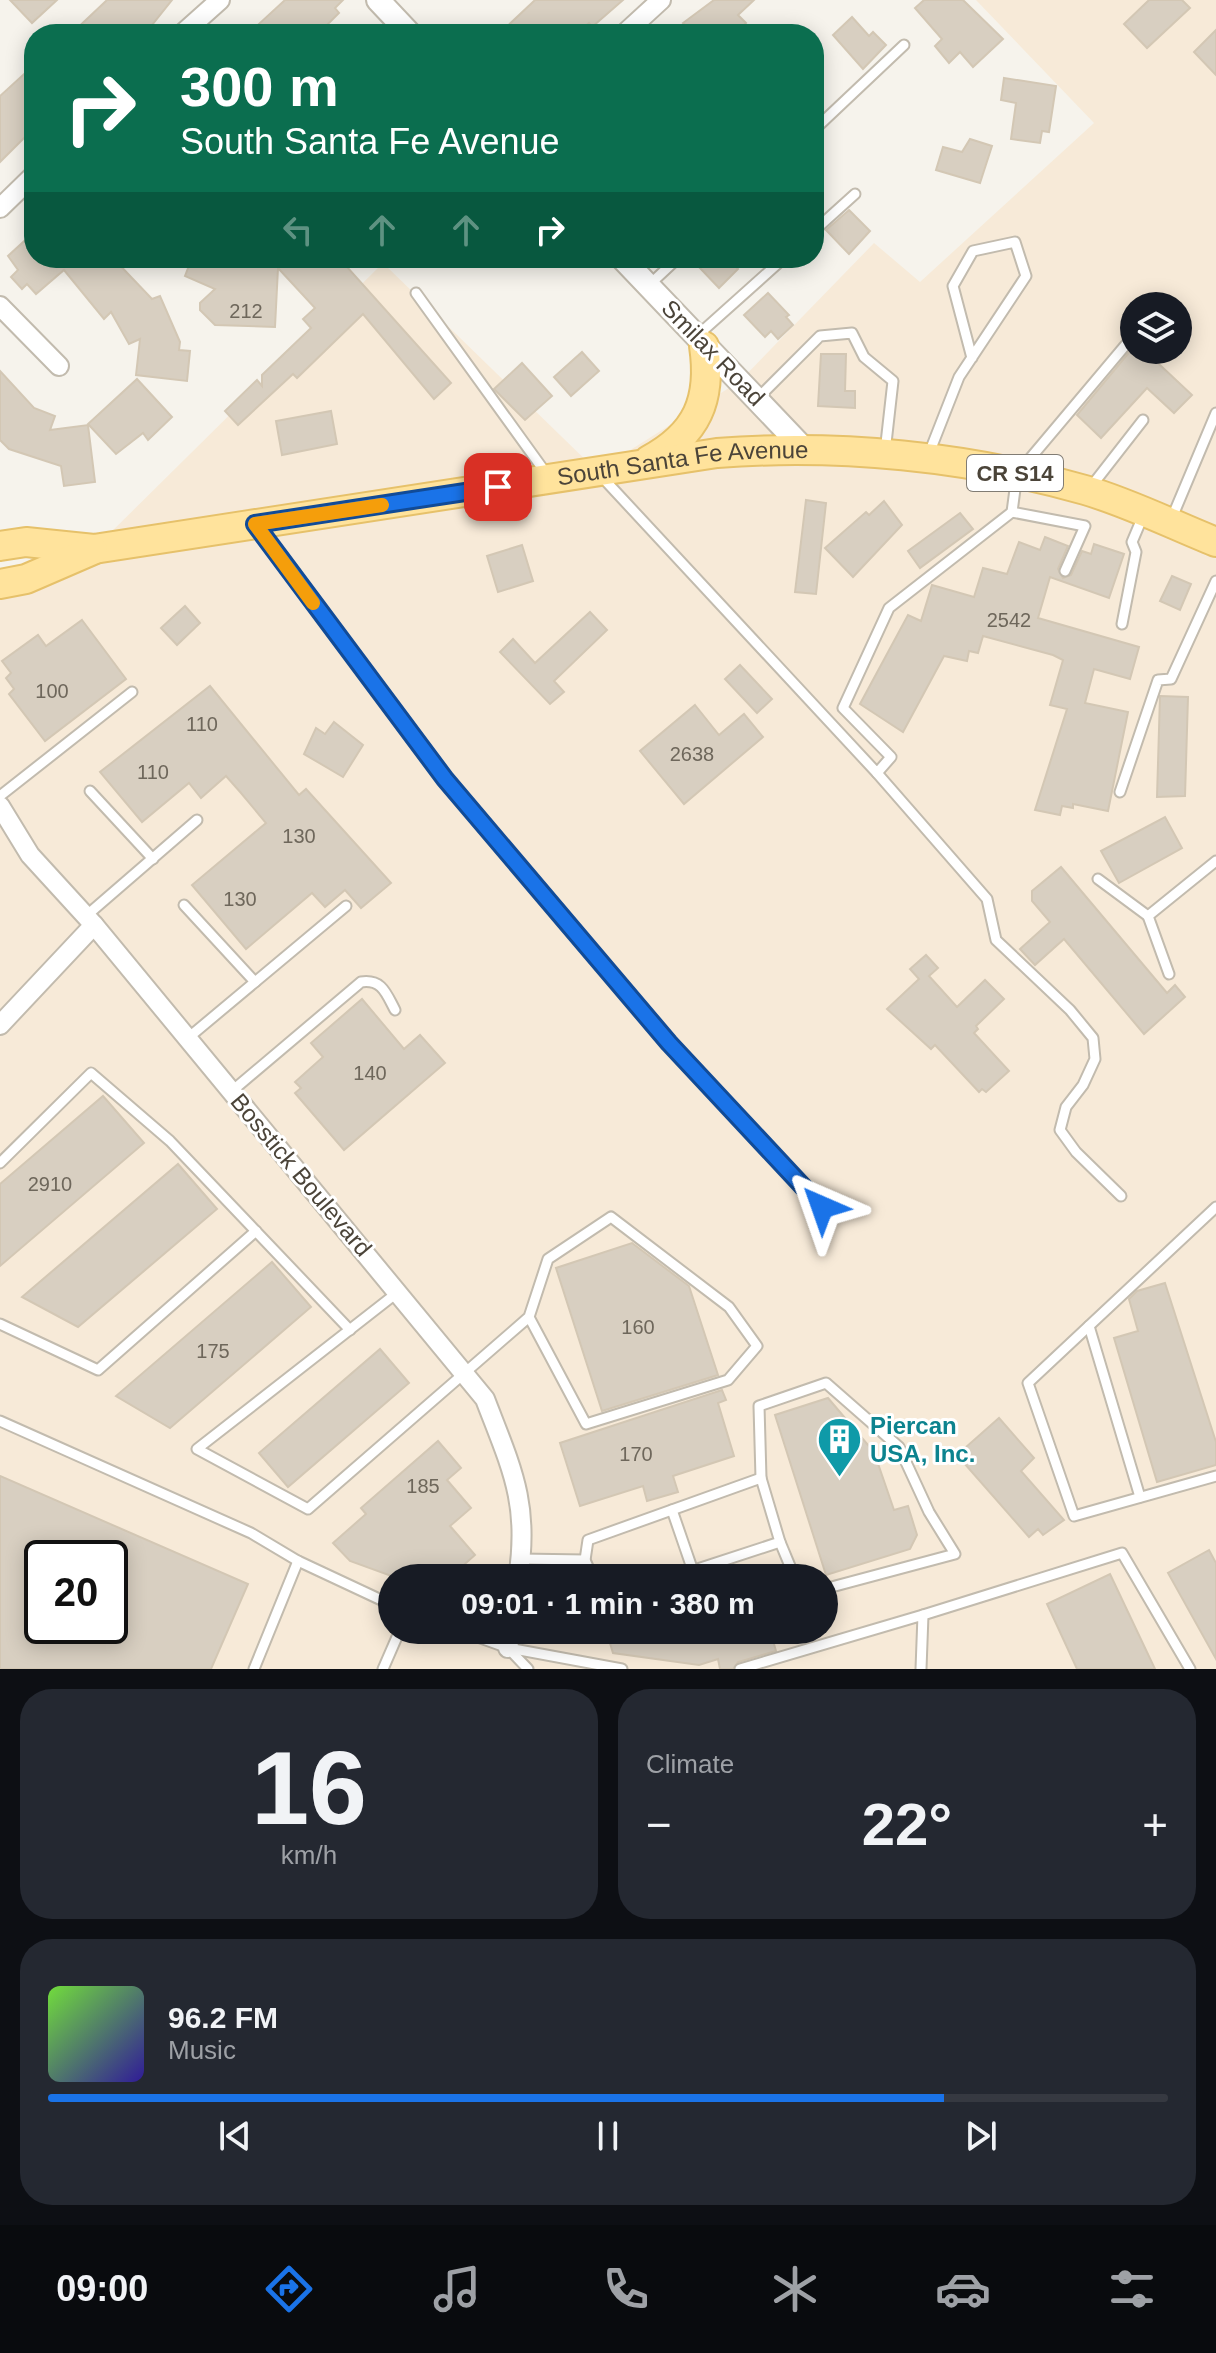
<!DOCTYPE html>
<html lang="en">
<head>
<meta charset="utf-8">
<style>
  :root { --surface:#171b24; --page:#242831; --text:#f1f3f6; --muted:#9ea1a6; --line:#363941; --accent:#1a73e8 }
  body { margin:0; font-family:Helvetica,sans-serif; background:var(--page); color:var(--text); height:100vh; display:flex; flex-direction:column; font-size:30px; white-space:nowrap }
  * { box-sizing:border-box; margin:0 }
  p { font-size:26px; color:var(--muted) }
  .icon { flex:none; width:44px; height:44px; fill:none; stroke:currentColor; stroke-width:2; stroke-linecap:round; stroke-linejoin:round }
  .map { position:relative; height:1669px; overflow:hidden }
  .drawer { display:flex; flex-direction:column; gap:20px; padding:20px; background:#0d0f14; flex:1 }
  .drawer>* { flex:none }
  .banner { position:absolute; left:24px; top:24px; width:800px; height:244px; border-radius:32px; box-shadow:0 4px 20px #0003; background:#0b6e4f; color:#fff; overflow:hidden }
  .controls { position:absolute; left:1120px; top:292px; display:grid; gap:16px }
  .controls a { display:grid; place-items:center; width:72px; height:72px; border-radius:50%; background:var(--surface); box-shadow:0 4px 20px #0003; font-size:40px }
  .speed { position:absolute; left:24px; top:1540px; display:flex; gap:16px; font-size:40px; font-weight:700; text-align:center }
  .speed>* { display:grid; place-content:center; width:104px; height:104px; border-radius:50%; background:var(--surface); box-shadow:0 4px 20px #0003; line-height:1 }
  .speed .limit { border:4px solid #111; border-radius:12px; background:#fff; color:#111 }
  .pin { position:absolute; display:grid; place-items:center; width:68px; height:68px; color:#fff; margin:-34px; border-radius:16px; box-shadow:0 4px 12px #0006 }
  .me { position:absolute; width:88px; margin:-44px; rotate:317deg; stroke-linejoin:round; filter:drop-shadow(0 0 6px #0008) }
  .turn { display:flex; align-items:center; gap:28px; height:168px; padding:0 24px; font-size:36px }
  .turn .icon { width:104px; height:104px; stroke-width:2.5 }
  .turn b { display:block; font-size:56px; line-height:68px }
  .lanes { display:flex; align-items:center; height:76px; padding:0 24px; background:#0003; justify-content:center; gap:40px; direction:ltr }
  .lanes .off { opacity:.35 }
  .big { font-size:60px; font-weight:700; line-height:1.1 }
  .drawer .widget { flex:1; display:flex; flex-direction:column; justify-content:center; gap:12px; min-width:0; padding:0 28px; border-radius:32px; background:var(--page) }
  .drawer .dial { align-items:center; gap:0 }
  .dial b { font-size:104px; line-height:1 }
  .song { display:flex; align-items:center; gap:24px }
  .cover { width:96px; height:96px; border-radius:12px; background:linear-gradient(135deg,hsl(100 70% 55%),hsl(250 70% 35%)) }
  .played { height:8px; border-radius:4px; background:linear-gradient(90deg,var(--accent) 80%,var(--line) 80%) }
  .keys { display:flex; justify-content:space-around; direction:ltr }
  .heat { display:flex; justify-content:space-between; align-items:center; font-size:44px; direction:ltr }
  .drawer .tiles { flex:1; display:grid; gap:20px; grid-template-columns:1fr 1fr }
  .widget:last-child { grid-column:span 2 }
  .trip { position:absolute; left:378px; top:1564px; width:460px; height:80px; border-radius:40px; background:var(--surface); box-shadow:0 4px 20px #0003; font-weight:700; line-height:80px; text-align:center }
  .tabs { display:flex; height:128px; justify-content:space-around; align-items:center; background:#090b0e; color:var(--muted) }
  .tabs .icon { width:56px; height:56px }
  .tabs .active { color:var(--accent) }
  .tabs b { font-size:36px; color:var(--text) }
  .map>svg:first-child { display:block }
</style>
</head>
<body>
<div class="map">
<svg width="1216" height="1669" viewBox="0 0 1216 1669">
  <rect width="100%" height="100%" fill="#f6f3ec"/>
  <!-- commercial -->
  <path fill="#f7ead8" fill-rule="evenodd" d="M 976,0 L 1216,0 L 1216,1669 L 0,1669 L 0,574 L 94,549 L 383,263 L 597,471 L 740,381 L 874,243 L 920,282 L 1094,123 ZM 1134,306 L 1178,306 L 1178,350 L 1134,350 ZM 42,1558 L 110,1558 L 110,1626 L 42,1626 ZM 392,1578 L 824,1578 L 824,1630 L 392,1630 Z"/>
  <!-- building -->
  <g fill="#d8cfc1" stroke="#d3c7b4" stroke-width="2" fill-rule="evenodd">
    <path d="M 10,0 L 57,0 L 32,23 Z"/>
    <path d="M 107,0 L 172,0 L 148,30 L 145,27 L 137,34 L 71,34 Z"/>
    <path d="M 285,0 L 343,0 L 335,8 L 339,13 L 318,34 L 248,34 Z"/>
    <path d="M 535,0 L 623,0 L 592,27 L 589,23 L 576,34 L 499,34 Z"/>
    <path d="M 714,0 L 754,0 L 738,15 L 746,23 L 734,34 L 694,34 L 683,23 Z"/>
    <path d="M 924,0 L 963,0 L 1003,39 L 973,67 L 960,52 L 949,63 L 935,46 L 942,39 L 915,8 Z"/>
    <path d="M 1149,0 L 1182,0 L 1190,8 L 1147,48 L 1124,24 Z"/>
    <path d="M 852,17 L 869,36 L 873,32 L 886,45 L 863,69 L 833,35 Z"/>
    <path d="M 1216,30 L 1216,75 L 1194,52 Z"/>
    <path d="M 34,65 L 34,128 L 0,162 L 0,96 Z"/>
    <path d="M 1004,78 L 1056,86 L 1049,132 L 1042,131 L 1040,143 L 1011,139 L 1016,103 L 1001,100 Z"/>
    <path d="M 970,139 L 992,146 L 980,183 L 936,170 L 943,147 L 962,152 Z"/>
    <path d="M 849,210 L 870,231 L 849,254 L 826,230 Z"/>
    <path d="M 34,232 L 34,258 L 113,258 L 152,299 L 160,296 L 180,342 L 179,350 L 190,351 L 187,381 L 136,375 L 140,339 L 129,344 L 111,312 L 104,319 L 64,270 L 36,294 L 27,284 L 22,289 L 11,277 L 18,270 L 8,256 Z"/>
    <path d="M 192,258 L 232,258 L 230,263 L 293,266 L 286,258 L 339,258 L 451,383 L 434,399 L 363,314 L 297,378 L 293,374 L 238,425 L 225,411 L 257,380 L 262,386 L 262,375 L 311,328 L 303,319 L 315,308 L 278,268 L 275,327 L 215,325 L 200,310 L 200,303 L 215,289 L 185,276 Z"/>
    <path d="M 706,258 L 728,258 L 738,269 L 719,288 L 698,266 Z"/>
    <path d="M 768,293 L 789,315 L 786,317 L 793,325 L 778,339 L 771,331 L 765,337 L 744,315 Z"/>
    <path d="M 1131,350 L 1144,350 L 1192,395 L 1174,413 L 1147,388 L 1101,438 L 1077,415 Z"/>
    <path d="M 582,352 L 599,371 L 571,396 L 554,377 Z"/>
    <path d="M 821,354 L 846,354 L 845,391 L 855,391 L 855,408 L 818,406 Z"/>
    <path d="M 522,363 L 552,396 L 525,420 L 494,389 Z"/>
    <path d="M 0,371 L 34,408 L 55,416 L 50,430 L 88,425 L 95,482 L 64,486 L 61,466 L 9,449 L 0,440 Z"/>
    <path d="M 137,379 L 172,417 L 148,440 L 143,433 L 116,454 L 88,424 Z"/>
    <path d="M 331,411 L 337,444 L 282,455 L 276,421 Z"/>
    <path d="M 806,500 L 826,503 L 816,594 L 795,592 Z"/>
    <path d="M 884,501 L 902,525 L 853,577 L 825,548 L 866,512 L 869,515 Z"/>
    <path d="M 960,513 L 973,529 L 920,568 L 908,551 Z"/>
    <path d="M 1045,537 L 1068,546 L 1058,569 L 1063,578 L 1071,575 L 1082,551 L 1091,554 L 1094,544 L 1124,554 L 1109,598 L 1050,577 L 1038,618 L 1139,647 L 1130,679 L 1094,669 L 1085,703 L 1128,712 L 1108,811 L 1073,804 L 1073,808 L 1062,806 L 1060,815 L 1035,810 L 1067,709 L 1050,705 L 1063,660 L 1053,655 L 983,636 L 978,653 L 969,651 L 967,661 L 944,656 L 903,732 L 860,704 L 908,615 L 921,621 L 932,585 L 974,597 L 983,568 L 1007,574 L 1019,542 L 1040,550 Z"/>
    <path d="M 522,545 L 533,581 L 498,592 L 487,556 Z"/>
    <path d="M 1172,576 L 1191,584 L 1180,610 L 1160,601 Z"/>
    <path d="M 185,606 L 200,623 L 177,645 L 161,628 Z"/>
    <path d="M 590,612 L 607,630 L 554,681 L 564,692 L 550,704 L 500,652 L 513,639 L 535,663 Z"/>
    <path d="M 82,620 L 126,679 L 45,741 L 9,694 L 14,689 L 6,678 L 11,673 L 2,661 L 38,635 L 46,646 Z"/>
    <path d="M 740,665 L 772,699 L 757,713 L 725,679 Z"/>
    <path d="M 210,686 L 299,795 L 306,789 L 391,883 L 361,908 L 345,890 L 325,907 L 312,893 L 246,949 L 192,885 L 266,823 L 241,793 L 226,776 L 201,798 L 189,783 L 142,822 L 100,772 Z"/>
    <path d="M 1160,696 L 1188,697 L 1185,796 L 1157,797 Z"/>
    <path d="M 695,705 L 719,735 L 744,714 L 763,737 L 684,804 L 640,751 Z"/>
    <path d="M 334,722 L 363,745 L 343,777 L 304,754 L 316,728 L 325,734 Z"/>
    <path d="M 1165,817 L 1182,848 L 1119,883 L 1101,851 Z"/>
    <path d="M 1061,867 L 1167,993 L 1175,985 L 1185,997 L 1144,1034 L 1064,939 L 1035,965 L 1020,949 L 1050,922 L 1032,901 L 1032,891 Z"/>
    <path d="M 926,955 L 938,968 L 929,976 L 957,1007 L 985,980 L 1004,999 L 976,1026 L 978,1029 L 974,1033 L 1009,1071 L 986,1092 L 982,1089 L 979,1092 L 935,1045 L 931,1049 L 887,1009 L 919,979 L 910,969 Z"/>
    <path d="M 362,999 L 404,1049 L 420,1035 L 445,1063 L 344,1150 L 295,1093 L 301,1088 L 295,1082 L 323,1057 L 311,1043 Z"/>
    <path d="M 103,1096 L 144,1143 L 0,1266 L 0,1184 Z"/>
    <path d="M 178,1164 L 217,1209 L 78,1327 L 22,1297 Z"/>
    <path d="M 632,1243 L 689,1286 L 718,1375 L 602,1411 L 556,1268 Z"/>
    <path d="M 272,1262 L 311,1307 L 170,1428 L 116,1396 Z"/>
    <path d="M 1165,1283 L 1216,1442 L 1216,1465 L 1157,1482 L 1114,1338 L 1138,1331 L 1129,1299 L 1137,1291 Z"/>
    <path d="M 380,1349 L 409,1383 L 288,1487 L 259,1453 Z"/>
    <path d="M 722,1390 L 726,1400 L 718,1403 L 734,1456 L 673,1476 L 678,1492 L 647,1501 L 643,1486 L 580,1506 L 560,1443 Z"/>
    <path d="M 828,1398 L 874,1452 L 894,1510 L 908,1506 L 917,1535 L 910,1549 L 826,1575 L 775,1415 Z"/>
    <path d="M 999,1418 L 1034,1458 L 1021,1471 L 1064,1520 L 1043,1535 L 1038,1529 L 1029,1537 L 957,1455 Z"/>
    <path d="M 438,1441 L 461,1468 L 447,1480 L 471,1508 L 450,1526 L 475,1555 L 449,1578 L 397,1578 L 350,1561 L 333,1543 L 366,1514 L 361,1508 Z"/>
    <path d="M 0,1476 L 248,1584 L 211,1669 L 0,1669 ZM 42,1558 L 110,1558 L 110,1626 L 42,1626 Z"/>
    <path d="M 1209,1550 L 1216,1563 L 1216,1659 L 1168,1573 Z"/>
    <path d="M 1110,1574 L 1155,1669 L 1077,1669 L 1047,1604 Z"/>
    <path d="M 606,1630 L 770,1630 L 776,1651 L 738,1662 L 733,1669 L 720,1669 L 718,1659 L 699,1665 L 613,1653 Z"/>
  </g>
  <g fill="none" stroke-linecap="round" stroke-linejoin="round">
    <defs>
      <g id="service">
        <path d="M 814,130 L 904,45"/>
        <path d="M 814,231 L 855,194"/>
        <path d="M 648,286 L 678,258"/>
        <path d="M 416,293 L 548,476"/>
        <path d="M 698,335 L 784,258"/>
        <path d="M 757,399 L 820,336 L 852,333 L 864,357 L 893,381 L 885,452"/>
        <path d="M 928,456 L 959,377 L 1026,276 L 1015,242 L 973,251 L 953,286 L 972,358"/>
        <path d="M 602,477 L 877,773 L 891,757 L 843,708 L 889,608 L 1012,512"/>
        <path d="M 1090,488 L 1143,420"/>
        <path d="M 1171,520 L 1216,413"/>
        <path d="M 257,528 L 445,779 L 669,1043 L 822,1207"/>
        <path d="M 1065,571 L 1085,526 L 1012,512 L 1017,474 L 1134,335"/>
        <path d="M 1122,624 L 1136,552 L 1132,542 L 1143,516"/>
        <path d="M 877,773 L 987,899 L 996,940 L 1070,1010 L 1093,1038 L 1095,1059 L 1083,1085 L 1066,1107 L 1060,1130 L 1076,1152 L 1121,1196"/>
        <path d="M 90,791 L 153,859"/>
        <path d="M 1120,792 L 1158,680 L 1171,679 L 1216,581"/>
        <path d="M 0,796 L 132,692"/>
        <path d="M 1098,879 L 1148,916"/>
        <path d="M 184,905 L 255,982"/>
        <path d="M 86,916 L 197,820"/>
        <path d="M 1169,974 L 1148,916 L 1216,861"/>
        <path d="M 188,1038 L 346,906"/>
        <path d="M 232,1091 L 361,982 C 382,979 386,993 395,1010"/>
        <path d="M 0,1163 L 91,1073 L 170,1141 L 350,1330"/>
        <path d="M 1216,1207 L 1028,1383 L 1074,1516 L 1216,1476"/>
        <path d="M 398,1292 L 197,1449 L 308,1509 L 529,1317 L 586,1424 L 728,1380 L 757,1346 L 729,1307 L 611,1217 L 548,1259 L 529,1317"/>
        <path d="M 0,1324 L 98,1370 L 256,1231"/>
        <path d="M 1089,1326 L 1140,1497"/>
        <path d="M 0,1421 L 251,1533 L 298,1561 L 392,1605"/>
        <path d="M 761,1478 L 759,1406 L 826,1383 L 899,1447 L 929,1512 L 955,1554 L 824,1589"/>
        <path d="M 672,1510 L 693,1571"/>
        <path d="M 780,1542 L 795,1578"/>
        <path d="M 521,1559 L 585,1560"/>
        <path d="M 593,1578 L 585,1560 L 588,1540 L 761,1478 L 780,1542 L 670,1578"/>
        <path d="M 923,1615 L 1122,1553 L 1190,1669"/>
        <path d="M 458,1630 L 508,1648 L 622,1669"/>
        <path d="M 508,1648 L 528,1669"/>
        <path d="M 254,1669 L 298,1561"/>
        <path d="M 383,1669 L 400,1630"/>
        <path d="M 740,1669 L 923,1615 L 921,1669"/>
      </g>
      <g id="minor">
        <path d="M 182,34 L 220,0"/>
        <path d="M 624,34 L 661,0"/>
        <path d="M 0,208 L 34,175"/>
        <path d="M 0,306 L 59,366"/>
        <path d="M 0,806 L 30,855 L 94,925 L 485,1399 C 511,1467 530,1503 518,1578"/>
        <path d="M 0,1025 L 94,925"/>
        <path d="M 508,1648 L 511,1630"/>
      </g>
      <g id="tertiary">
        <path d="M 378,0 L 410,34"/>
        <path d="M 622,258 L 804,449"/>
      </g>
      <g id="primary">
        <path d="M 649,460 C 697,434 712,400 704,346"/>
        <path id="s1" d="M 0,546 L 26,542 L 94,549 L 717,453 C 839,444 967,456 1085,490 C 1130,503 1173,525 1216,542"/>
        <path d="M 0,584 L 26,579 L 93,550"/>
      </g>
    </defs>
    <!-- service casing -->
    <use href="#service" stroke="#c2bbae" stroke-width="13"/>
    <!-- minor casing -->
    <use href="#minor" stroke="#c2bbae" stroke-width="22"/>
    <!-- tertiary casing -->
    <use href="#tertiary" stroke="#c2bbae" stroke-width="26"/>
    <!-- primary casing -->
    <use href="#primary" stroke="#e6c16a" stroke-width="32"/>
    <!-- service -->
    <use href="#service" stroke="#fff" stroke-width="9"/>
    <!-- minor -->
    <use href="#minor" stroke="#fff" stroke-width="18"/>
    <!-- tertiary -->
    <use href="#tertiary" stroke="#fff" stroke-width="22"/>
    <!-- primary -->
    <use href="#primary" stroke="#ffe39c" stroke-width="28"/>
  </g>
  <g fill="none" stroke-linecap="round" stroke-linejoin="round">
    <defs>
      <path id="route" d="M 498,487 L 255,524 L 445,779 L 669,1043 L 822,1207"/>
    </defs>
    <!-- route casing -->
    <use href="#route" stroke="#114b97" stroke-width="20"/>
    <!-- route -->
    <use href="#route" stroke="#1a73e8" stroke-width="14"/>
    <!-- slow -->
    <path stroke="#f59e0b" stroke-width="14" d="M 313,603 L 255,524 L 382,505"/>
  </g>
  <!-- icons -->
  <defs>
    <symbol id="building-pin" viewBox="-11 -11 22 30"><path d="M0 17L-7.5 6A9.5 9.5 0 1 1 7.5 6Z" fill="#0f9aa8" stroke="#fff"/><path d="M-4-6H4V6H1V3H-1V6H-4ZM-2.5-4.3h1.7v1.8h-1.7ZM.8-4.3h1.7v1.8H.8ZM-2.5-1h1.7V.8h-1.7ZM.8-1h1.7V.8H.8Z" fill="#fff"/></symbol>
  </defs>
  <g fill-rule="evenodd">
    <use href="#building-pin" x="814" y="1414" width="51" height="69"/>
  </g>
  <g text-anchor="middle" stroke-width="6" stroke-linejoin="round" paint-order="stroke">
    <!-- number labels -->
    <g font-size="20" fill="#6e675b">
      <text x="246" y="318">212</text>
      <text x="1009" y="627">2542</text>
      <text x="52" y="698">100</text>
      <text x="202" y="731">110</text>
      <text x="692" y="761">2638</text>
      <text x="153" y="779">110</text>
      <text x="299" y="843">130</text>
      <text x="240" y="906">130</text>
      <text x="370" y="1080">140</text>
      <text x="50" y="1191">2910</text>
      <text x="638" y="1334">160</text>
      <text x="213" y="1358">175</text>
      <text x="636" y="1461">170</text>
      <text x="423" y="1493">185</text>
    </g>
    <!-- shield labels -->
    <rect fill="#fff" stroke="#817c74" stroke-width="2" x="967" y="455" width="96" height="36" rx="6"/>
    <g font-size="22" font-weight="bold" fill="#4b4439">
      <text x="1015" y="481">CR S14</text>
    </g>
    <!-- street labels -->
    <g font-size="24" fill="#4b4439" stroke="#fff">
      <text transform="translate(713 353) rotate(46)" y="8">Smilax Road</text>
      <text dy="8" stroke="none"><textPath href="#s1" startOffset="690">South Santa Fe Avenue</textPath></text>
      <text transform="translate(301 1175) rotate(50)" y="8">Bosstick Boulevard</text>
    </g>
    <!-- culture labels -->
    <g font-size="24" font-weight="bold" fill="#0d838f" stroke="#fff" text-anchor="start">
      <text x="870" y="1434">Piercan<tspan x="870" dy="28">USA, Inc.</tspan></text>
    </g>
  </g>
</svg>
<div class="controls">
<a><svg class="icon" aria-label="layers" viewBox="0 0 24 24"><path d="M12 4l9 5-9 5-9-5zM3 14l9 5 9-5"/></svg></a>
</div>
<div class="speed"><div class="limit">20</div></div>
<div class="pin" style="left:498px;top:487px;background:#d93025"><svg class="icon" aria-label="arrive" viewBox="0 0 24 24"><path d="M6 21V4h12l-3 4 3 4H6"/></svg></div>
<svg class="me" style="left:822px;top:1207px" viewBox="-20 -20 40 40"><path d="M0-17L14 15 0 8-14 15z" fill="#1a73e8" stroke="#fff" stroke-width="4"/></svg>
<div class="trip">09:01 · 1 min · 380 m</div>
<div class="banner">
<div class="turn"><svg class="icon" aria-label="right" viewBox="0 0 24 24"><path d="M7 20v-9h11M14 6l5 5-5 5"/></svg><div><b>300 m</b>South Santa Fe Avenue</div></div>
<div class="lanes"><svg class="icon off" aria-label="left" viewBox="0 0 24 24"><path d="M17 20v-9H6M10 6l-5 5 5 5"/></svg><svg class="icon off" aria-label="ahead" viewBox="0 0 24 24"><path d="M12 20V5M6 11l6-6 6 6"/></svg><svg class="icon off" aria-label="ahead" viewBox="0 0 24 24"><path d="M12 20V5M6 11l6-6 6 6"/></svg><svg class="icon" aria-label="right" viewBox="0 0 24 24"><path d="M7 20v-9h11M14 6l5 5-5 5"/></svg></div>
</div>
</div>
<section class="drawer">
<div class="tiles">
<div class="widget dial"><b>16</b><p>km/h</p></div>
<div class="widget"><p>Climate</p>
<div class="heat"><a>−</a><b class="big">22°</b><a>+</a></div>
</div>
<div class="widget">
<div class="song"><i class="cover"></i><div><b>96.2 FM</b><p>Music</p></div></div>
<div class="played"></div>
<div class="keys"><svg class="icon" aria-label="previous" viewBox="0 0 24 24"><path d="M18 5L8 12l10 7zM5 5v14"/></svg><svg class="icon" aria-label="pause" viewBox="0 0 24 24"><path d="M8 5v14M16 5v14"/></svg><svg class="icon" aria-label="next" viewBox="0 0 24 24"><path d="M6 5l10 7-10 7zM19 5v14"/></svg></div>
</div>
</div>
</section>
<nav class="tabs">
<b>09:00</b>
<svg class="icon active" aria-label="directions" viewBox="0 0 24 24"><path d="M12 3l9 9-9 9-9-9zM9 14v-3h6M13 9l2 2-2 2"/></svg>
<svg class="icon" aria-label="music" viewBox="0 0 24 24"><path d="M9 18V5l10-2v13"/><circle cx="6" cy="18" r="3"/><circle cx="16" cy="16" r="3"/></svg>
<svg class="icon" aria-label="phone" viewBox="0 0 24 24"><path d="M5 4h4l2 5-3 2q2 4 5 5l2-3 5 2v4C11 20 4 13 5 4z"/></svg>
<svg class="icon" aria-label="climate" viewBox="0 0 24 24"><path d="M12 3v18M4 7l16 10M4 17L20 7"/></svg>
<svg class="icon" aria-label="car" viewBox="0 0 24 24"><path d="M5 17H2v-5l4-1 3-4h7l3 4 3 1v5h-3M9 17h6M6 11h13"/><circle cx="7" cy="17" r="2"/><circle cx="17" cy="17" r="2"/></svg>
<svg class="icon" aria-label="filters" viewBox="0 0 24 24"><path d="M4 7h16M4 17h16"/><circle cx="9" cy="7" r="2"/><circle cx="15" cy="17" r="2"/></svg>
</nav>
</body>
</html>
